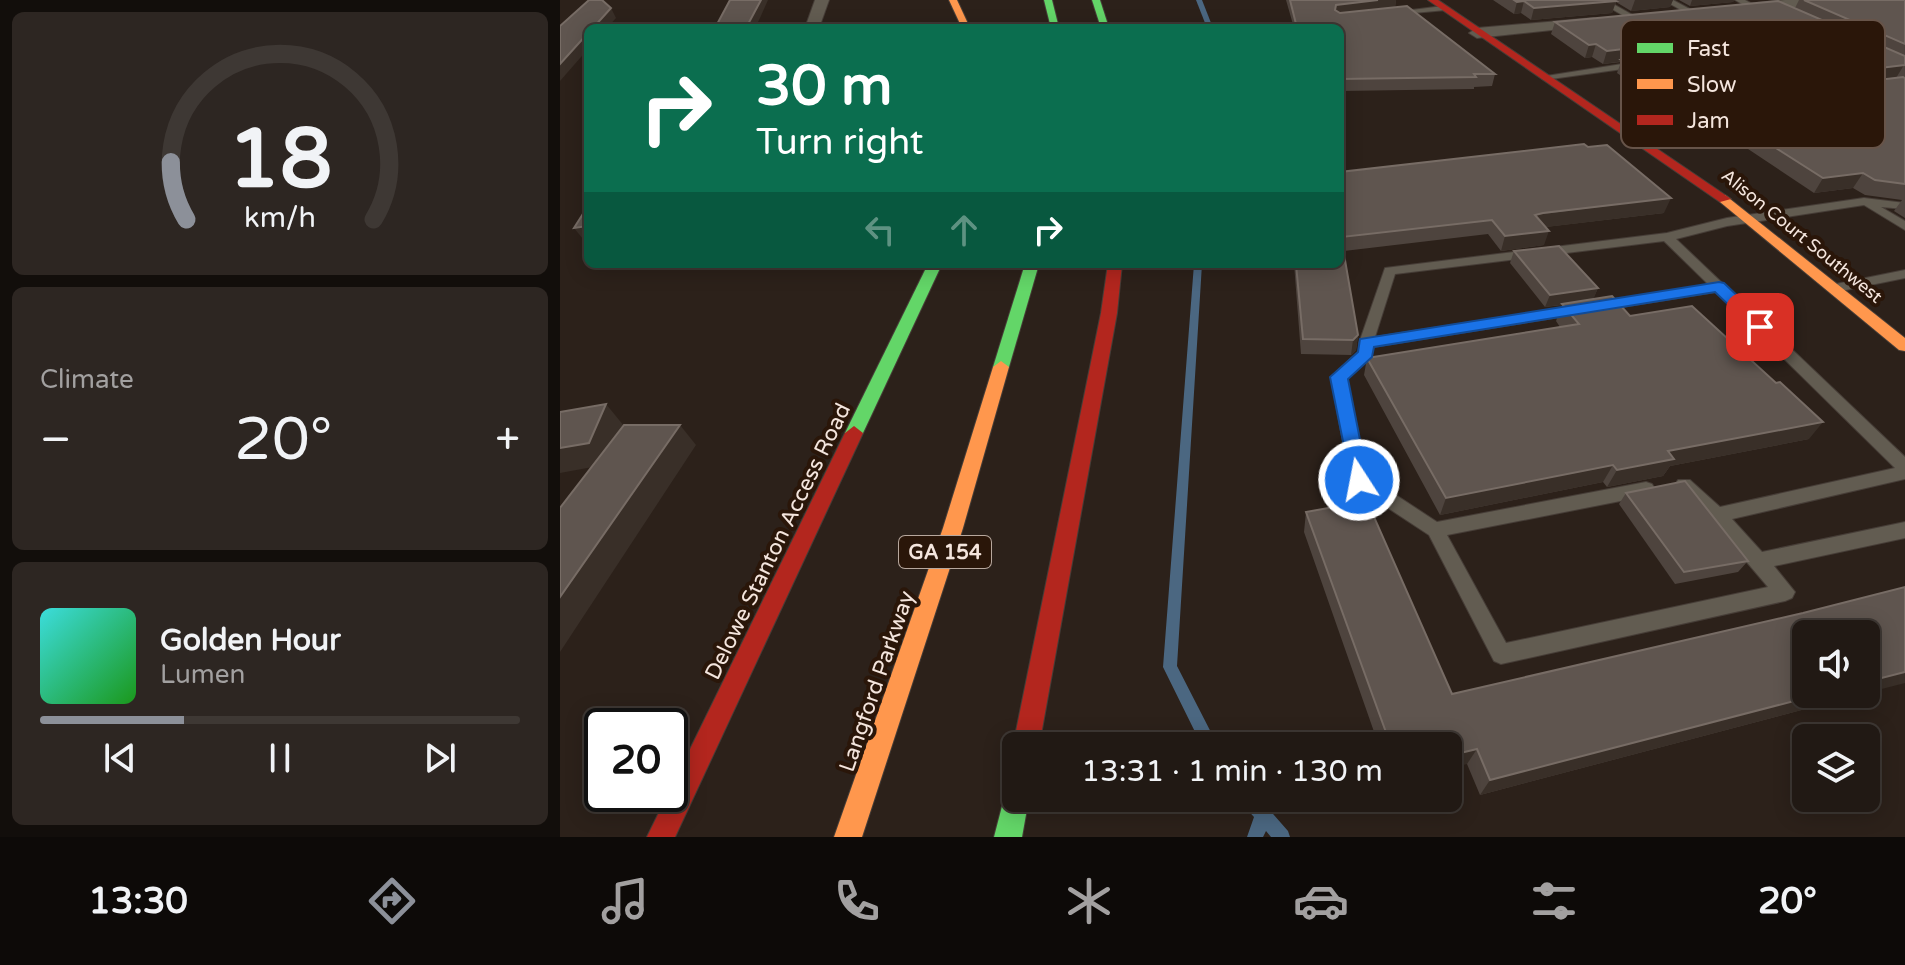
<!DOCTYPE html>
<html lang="en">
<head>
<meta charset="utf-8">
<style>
  :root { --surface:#211914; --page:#2d2622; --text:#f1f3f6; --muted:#a2a0a0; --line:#3e3834; --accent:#8c9099 }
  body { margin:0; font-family:"Varela Round",sans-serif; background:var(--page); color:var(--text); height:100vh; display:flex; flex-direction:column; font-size:30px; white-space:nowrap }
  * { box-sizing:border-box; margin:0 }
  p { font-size:26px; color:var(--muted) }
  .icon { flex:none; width:44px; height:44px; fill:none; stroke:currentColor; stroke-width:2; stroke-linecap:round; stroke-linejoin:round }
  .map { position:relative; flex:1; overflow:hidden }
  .drawer { display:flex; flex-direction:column; gap:12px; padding:12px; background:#120e0b; width:560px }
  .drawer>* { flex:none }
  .top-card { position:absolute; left:24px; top:24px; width:760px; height:244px; border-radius:12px; box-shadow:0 4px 20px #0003,0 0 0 2px var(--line); background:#0b6e4f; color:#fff; overflow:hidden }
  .buttons { position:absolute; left:1232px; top:620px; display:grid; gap:16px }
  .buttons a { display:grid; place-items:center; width:88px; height:88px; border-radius:12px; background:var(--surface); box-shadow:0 4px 20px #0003,0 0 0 2px var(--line); font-size:40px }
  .speed { position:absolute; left:24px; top:708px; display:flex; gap:16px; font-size:40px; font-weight:700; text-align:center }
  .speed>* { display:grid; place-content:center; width:104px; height:104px; border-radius:50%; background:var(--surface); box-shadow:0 4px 20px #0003,0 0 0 2px var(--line); line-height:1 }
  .speed .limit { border:4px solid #111; border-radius:12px; background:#fff; color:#111 }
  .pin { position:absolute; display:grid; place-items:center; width:68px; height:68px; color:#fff; margin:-34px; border-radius:16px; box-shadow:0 4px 12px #0006 }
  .me { position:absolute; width:88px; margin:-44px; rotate:349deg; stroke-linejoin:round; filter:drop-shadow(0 0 6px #0008) }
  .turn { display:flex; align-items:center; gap:28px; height:168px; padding:0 40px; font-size:36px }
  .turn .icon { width:104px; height:104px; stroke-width:2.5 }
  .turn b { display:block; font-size:56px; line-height:68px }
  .lanes { display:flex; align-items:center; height:76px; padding:0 40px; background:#0003; justify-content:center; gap:40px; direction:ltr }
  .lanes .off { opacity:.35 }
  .big { font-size:60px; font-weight:600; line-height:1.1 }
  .drawer .tile { flex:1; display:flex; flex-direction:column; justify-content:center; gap:12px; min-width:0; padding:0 28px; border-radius:12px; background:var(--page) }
  .drawer .dial { align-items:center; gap:0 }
  .dial svg { height:208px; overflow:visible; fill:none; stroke:var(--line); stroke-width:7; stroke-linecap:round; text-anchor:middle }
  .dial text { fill:var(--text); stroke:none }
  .song { display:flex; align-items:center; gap:24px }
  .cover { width:96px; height:96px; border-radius:12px; background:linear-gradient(135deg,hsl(180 70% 55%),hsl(120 70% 35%)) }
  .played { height:8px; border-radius:4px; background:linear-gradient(90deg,var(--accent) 30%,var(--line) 30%) }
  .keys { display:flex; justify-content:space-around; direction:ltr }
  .heat { display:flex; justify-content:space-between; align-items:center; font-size:44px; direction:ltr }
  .trip { position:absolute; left:442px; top:732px; width:460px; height:80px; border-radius:12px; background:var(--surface); box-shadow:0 4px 20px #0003,0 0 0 2px var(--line); font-weight:600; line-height:80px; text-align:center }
  .tab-bar { display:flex; height:128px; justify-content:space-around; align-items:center; background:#0d0a08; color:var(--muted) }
  .tab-bar .icon { width:56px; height:56px }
  .tab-bar .active { color:var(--accent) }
  .tab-bar b { font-size:36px; color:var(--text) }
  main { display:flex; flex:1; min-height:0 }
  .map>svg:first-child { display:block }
</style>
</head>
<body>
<main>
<section class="drawer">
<div class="tile dial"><svg viewBox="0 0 100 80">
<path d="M14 69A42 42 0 1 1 86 69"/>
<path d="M14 69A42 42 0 0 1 8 47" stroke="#8c9099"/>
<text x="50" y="56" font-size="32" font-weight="700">18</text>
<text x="50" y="72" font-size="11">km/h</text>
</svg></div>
<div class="tile"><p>Climate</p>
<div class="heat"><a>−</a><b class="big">20°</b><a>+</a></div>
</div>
<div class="tile">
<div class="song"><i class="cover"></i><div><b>Golden Hour</b><p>Lumen</p></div></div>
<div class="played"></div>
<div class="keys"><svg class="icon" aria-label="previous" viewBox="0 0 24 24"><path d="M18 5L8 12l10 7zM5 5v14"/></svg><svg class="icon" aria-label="pause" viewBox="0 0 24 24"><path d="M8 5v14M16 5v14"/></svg><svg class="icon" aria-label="next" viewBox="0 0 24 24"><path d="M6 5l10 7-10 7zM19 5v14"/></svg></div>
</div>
</section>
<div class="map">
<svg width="1345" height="837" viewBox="0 0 1345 837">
  <rect width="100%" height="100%" fill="#2c211a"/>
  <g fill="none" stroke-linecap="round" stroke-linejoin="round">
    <!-- stream -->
    <g fill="#4b6781" fill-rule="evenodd">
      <path d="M 636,0 L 642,0 L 653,28 L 647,28 Z"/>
      <path d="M 634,264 L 642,264 L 617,666 L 658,746 L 642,746 L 603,667 Z"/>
      <path d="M 680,798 L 699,798 L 728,831 L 730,837 L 711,837 L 706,831 L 703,837 L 687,837 L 694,817 L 682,804 Z"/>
    </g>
    <defs>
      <g id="lane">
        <path d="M 1036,0 L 1046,0 L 1078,18 L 1071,20 Z"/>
        <path d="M 1103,0 L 1113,0 L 1137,13 L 1130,15 Z"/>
        <path d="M 1175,0 L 1185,0 L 1198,7 L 1191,9 Z"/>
        <path d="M 883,6 L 886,10 L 832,15 L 828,13 Z"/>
        <path d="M 1081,61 L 1084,62 L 1084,66 L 984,80 L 980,77 Z"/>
        <path d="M 1304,198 L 1345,203 L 1345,209 L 1321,207 L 1345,221 L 1345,230 L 1304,205 L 1167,226 L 1116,239 L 1345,457 L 1345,479 L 1172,519 L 1202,552 L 1345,522 L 1345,538 L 1214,566 L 1235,592 L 1232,598 L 1225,601 L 941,664 L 934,661 L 869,535 L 793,485 L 790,480 L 771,377 L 799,351 L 799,343 L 825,268 L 1107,233 L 1167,218 ZM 1104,241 L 1149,285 L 815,337 L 835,274 ZM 1156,292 L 1335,468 L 1160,507 L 1130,480 L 1118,480 L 1115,485 L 1118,490 L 1151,520 L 1208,587 L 946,643 L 887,535 L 1086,496 L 1092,494 L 1095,489 L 1092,484 L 1086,482 L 877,522 L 807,476 L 787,378 L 811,356 L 813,347 Z"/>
        <path d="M 1345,270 L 1345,278 L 1276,292 L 1269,288 L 1276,284 Z"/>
      </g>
      <g id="street">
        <path d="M 255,0 L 269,0 L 259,28 L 245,28 Z"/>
        <path d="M 1225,0 L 1274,0 L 1267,4 L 1186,12 L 1179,8 L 1186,4 Z"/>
        <path d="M 1034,18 L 1041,22 L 1039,25 L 917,38 L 909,33 L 917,28 Z"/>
      </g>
      <g id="fast">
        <path d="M 484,0 L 492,0 L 499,28 L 491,28 Z"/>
        <path d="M 532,0 L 540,0 L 549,28 L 541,28 Z"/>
        <path d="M 368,264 L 382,264 L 303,433 L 294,440 L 288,438 L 285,433 Z"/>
        <path d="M 465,264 L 479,264 L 449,367 L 441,373 L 433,367 Z"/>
        <path d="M 456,783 L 456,798 L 469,798 L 462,837 L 434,837 L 447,787 Z"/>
      </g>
      <g id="slow">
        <path d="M 389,0 L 397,0 L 410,28 L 402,28 Z"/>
        <path d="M 1165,195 L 1345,338 L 1345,351 L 1339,350 L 1160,202 L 1160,196 Z"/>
        <path d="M 441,361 L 449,367 L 403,528 L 302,837 L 274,837 L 383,528 L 433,367 Z"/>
      </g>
      <g id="jam">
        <path d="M 868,0 L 878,0 L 1171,199 L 1160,202 Z"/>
        <path d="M 548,264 L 562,264 L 557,313 L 479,746 L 456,746 L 456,753 L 453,746 L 541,313 Z"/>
        <path d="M 294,426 L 303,433 L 115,837 L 87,837 L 285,433 Z"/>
      </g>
    </defs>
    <!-- lane casing -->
    <use href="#lane" stroke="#463d37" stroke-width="2"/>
    <!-- street casing -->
    <use href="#street" stroke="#463d37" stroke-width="2"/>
    <!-- fast casing -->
    <use href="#fast" stroke="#463d37" stroke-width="2"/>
    <!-- slow casing -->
    <use href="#slow" stroke="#463d37" stroke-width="2"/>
    <!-- jam casing -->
    <use href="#jam" stroke="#463d37" stroke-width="2"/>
    <!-- lane -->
    <use href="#lane" fill="#625c51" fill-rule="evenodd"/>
    <!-- street -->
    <use href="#street" fill="#625c51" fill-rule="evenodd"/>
    <!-- fast -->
    <use href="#fast" fill="#63d668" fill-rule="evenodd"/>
    <!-- slow -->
    <use href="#slow" fill="#ff974d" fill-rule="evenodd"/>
    <!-- jam -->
    <use href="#jam" fill="#b3261e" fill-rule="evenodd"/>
  </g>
  <!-- wall -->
  <g fill="#4e443e">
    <path d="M 726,0 L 836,0 L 835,7 L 935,74 L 932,86 L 914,87 L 914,89 L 780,91 L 780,28 L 734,28 Z"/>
    <path d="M 933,0 L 1113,0 L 1110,7 L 1071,11 L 1056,2 L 1052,13 L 971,20 L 961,13 L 954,14 Z"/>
    <path d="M 1119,0 L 1174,0 L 1173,2 L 1130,6 Z"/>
    <path d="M 1239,0 L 1345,0 L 1345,218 L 1334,211 L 1342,200 L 1305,195 L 1293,188 L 1254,193 L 1158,129 L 1141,131 L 1057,73 L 1061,62 L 1043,64 L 1032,57 L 1025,58 L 991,34 L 995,22 L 1235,8 Z"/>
    <path d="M 780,172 L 1104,213 L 985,227 L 984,245 L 941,251 L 928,234 L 784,251 L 798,335 L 796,350 L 791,355 L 741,354 L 734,264 L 780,264 Z"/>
    <path d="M 954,251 L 1038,288 L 1033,299 L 1070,316 L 1249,439 L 1110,466 L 1103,476 L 1047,487 L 1043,482 L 880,515 L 804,375 L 807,358 L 1000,327 L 996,321 L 1002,305 L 985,307 L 950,263 Z"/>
    <path d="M 1066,493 L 1188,561 L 1178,572 L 1115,584 L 1059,504 Z"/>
    <path d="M 746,512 L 892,694 L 1302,694 L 920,795 L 907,764 L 888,746 L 819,746 L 744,532 Z"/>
  </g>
  <!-- shaded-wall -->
  <g fill="#392f28">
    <path d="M 201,0 L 208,0 L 200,18 L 195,28 L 186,28 Z"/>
    <path d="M 818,0 L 836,0 L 835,9 L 775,16 L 776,5 Z"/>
    <path d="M 1075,0 L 1113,0 L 1110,7 L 1071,11 Z"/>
    <path d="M 1132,0 L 1174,0 L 1173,2 L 1130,6 Z"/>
    <path d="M 964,1 L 961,13 L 954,14 L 957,2 Z"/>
    <path d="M 1056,1 L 1052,13 L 971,20 L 974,8 Z"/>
    <path d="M 51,8 L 56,18 L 47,28 L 33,28 Z"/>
    <path d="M 28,33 L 28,49 L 0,81 L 0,64 Z"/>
    <path d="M 1036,44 L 1032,57 L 1025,58 L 1029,45 Z"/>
    <path d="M 1089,46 L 1084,58 L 1043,64 L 1047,51 Z"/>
    <path d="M 1344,65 L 1336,78 L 1162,100 L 1168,86 Z"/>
    <path d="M 1164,115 L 1158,129 L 1141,131 L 1147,117 Z"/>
    <path d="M 1303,173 L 1293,188 L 1254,193 L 1263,178 Z"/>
    <path d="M 1111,198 L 1104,213 L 978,228 L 975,215 Z"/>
    <path d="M 28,226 L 28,238 L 23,239 L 14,228 Z"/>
    <path d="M 989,231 L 984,245 L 941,251 L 945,236 Z"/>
    <path d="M 1038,288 L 1033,300 L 985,307 L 990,295 Z"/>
    <path d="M 798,335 L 796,350 L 791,355 L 793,340 Z"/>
    <path d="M 46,404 L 64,426 L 49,464 L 0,473 L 0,448 Z"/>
    <path d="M 1263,422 L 1249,439 L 1110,466 L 1103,476 L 1047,487 L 1057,470 L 1108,451 Z"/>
    <path d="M 120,425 L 136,445 L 0,652 L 0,597 Z"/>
    <path d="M 1053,465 L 1043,482 L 880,515 L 886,498 Z"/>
    <path d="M 1345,672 L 1345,683 L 1306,693 L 1306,682 Z"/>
    <path d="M 1261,694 L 1302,694 L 920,795 L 930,780 Z"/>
    <path d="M 917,749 L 907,764 L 888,769 L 888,756 Z"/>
  </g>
  <!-- building -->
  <g fill="#5f554f" stroke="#776c65" stroke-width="2">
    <path d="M 29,0 L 42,0 L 51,8 L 33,28 L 28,28 L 28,33 L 0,64 L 0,26 Z"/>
    <path d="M 170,0 L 201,0 L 186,28 L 155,28 Z"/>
    <path d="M 730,0 L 818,0 L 776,5 L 775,10 L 780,13 L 847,6 L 935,74 L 914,74 L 916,77 L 780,79 L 780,28 L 737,28 Z"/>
    <path d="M 954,0 L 1054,0 L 1056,1 L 974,8 L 964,1 L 957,2 Z"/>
    <path d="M 1244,0 L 1345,0 L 1345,44 Z"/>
    <path d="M 1218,1 L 1345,56 L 1345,65 L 1168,86 L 1089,46 L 1047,51 L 1036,44 L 1029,45 L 995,22 Z"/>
    <path d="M 1086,57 L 1167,98 L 1343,77 L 1345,78 L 1345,184 L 1315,180 L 1303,173 L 1263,178 L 1164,115 L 1147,117 L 1061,60 Z"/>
    <path d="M 1024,144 L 1028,147 L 1047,145 L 1111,198 L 983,213 L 975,215 L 989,231 L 945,236 L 932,220 L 781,237 L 798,335 L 793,340 L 743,339 L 736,264 L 780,264 L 780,172 Z"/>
    <path d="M 28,206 L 28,226 L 14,228 Z"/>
    <path d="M 999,246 L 1038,288 L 990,295 L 954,251 Z"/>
    <path d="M 1052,296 L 1070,316 L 1132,306 L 1216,383 L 1220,382 L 1263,422 L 1108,451 L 1114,459 L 1057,470 L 1053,465 L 886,498 L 807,358 L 1019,324 L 1002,304 Z"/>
    <path d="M 46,404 L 29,443 L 0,448 L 0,412 Z"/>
    <path d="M 64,425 L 120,425 L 0,597 L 0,508 Z"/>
    <path d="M 1125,481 L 1188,561 L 1124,572 L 1066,493 Z"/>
    <path d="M 807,501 L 892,694 L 1243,613 L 1345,587 L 1345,672 L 1306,682 L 1306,634 L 1246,634 L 1246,694 L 1261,694 L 930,780 L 917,749 L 888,756 L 888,746 L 831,746 L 746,512 Z"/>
  </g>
  <!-- route -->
  <path fill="#1a73e8" stroke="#114b97" stroke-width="2" d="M 1159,282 L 1164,283 L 1206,323 L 1206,330 L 1195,330 L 1155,292 L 814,347 L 812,357 L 788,379 L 808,480 L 806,486 L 792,486 L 770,377 L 798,352 L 800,339 Z"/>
  <g text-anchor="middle" stroke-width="8" stroke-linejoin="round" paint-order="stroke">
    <!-- far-street labels -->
    <g font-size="18" fill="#f4e5dd" stroke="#2a1609">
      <text transform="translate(1242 236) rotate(39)" y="6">Alison Court Southwest</text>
    </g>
    <!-- shield labels -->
    <rect fill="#2a1609" stroke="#b7a79d" stroke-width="2" x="339" y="536" width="92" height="32" rx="6"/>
    <g font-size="20" font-weight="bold" fill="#f4e5dd">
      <text x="385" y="559">GA 154</text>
    </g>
    <!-- street labels -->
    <g font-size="22" fill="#f4e5dd" stroke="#2a1609">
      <text transform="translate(217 541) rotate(-64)" y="8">Delowe Stanton Access Road</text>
      <text transform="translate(316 681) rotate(-71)" y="8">Langford Parkway</text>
    </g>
  </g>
  <!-- legend -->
  <rect x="1061" y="20" width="264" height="128" rx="12" fill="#2a1609" stroke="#675449" stroke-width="2"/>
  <rect x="1077" y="43" width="36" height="10" fill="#63d668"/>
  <rect x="1077" y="79" width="36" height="10" fill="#ff974d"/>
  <rect x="1077" y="115" width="36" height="10" fill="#b3261e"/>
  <g font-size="22" fill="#f4e5dd">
    <text x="1127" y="56">Fast</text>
    <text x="1127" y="92">Slow</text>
    <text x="1127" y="128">Jam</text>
  </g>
</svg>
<div class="buttons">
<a><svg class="icon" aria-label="sound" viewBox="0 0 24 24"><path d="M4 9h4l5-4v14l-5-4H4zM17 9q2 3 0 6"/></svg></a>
<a><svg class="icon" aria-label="layers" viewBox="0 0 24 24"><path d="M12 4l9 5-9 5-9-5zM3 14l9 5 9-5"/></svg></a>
</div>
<div class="speed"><div class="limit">20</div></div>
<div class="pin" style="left:1200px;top:327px;background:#d93025"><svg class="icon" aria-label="arrive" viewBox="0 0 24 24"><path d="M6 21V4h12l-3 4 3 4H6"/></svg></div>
<svg class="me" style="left:799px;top:480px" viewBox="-20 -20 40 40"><circle r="17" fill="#1a73e8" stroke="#fff" stroke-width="3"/><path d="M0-11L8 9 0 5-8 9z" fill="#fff"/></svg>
<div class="trip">13:31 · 1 min · 130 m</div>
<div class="top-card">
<div class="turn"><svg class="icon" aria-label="right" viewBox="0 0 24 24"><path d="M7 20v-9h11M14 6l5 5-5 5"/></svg><div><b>30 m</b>Turn right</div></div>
<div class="lanes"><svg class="icon off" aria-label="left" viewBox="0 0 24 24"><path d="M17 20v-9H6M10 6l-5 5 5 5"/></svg><svg class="icon off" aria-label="ahead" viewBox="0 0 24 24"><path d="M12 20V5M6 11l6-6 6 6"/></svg><svg class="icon" aria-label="right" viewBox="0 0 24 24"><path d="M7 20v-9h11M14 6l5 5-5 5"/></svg></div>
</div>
</div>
</main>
<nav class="tab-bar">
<b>13:30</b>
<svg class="icon active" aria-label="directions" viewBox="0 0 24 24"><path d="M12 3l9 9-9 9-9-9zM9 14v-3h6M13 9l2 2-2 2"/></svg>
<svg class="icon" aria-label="music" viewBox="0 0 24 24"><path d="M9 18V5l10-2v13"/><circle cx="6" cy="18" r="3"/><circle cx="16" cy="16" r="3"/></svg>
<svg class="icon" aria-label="phone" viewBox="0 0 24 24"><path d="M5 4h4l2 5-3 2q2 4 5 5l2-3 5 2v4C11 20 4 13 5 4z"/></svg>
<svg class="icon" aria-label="climate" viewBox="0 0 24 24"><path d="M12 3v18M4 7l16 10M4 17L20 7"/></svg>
<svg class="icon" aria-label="car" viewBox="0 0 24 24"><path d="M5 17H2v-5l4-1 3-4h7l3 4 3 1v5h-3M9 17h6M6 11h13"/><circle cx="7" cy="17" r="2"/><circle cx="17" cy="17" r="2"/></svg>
<svg class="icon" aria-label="filters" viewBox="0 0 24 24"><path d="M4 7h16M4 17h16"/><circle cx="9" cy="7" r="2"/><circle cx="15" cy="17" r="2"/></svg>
<b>20°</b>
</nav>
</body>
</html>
